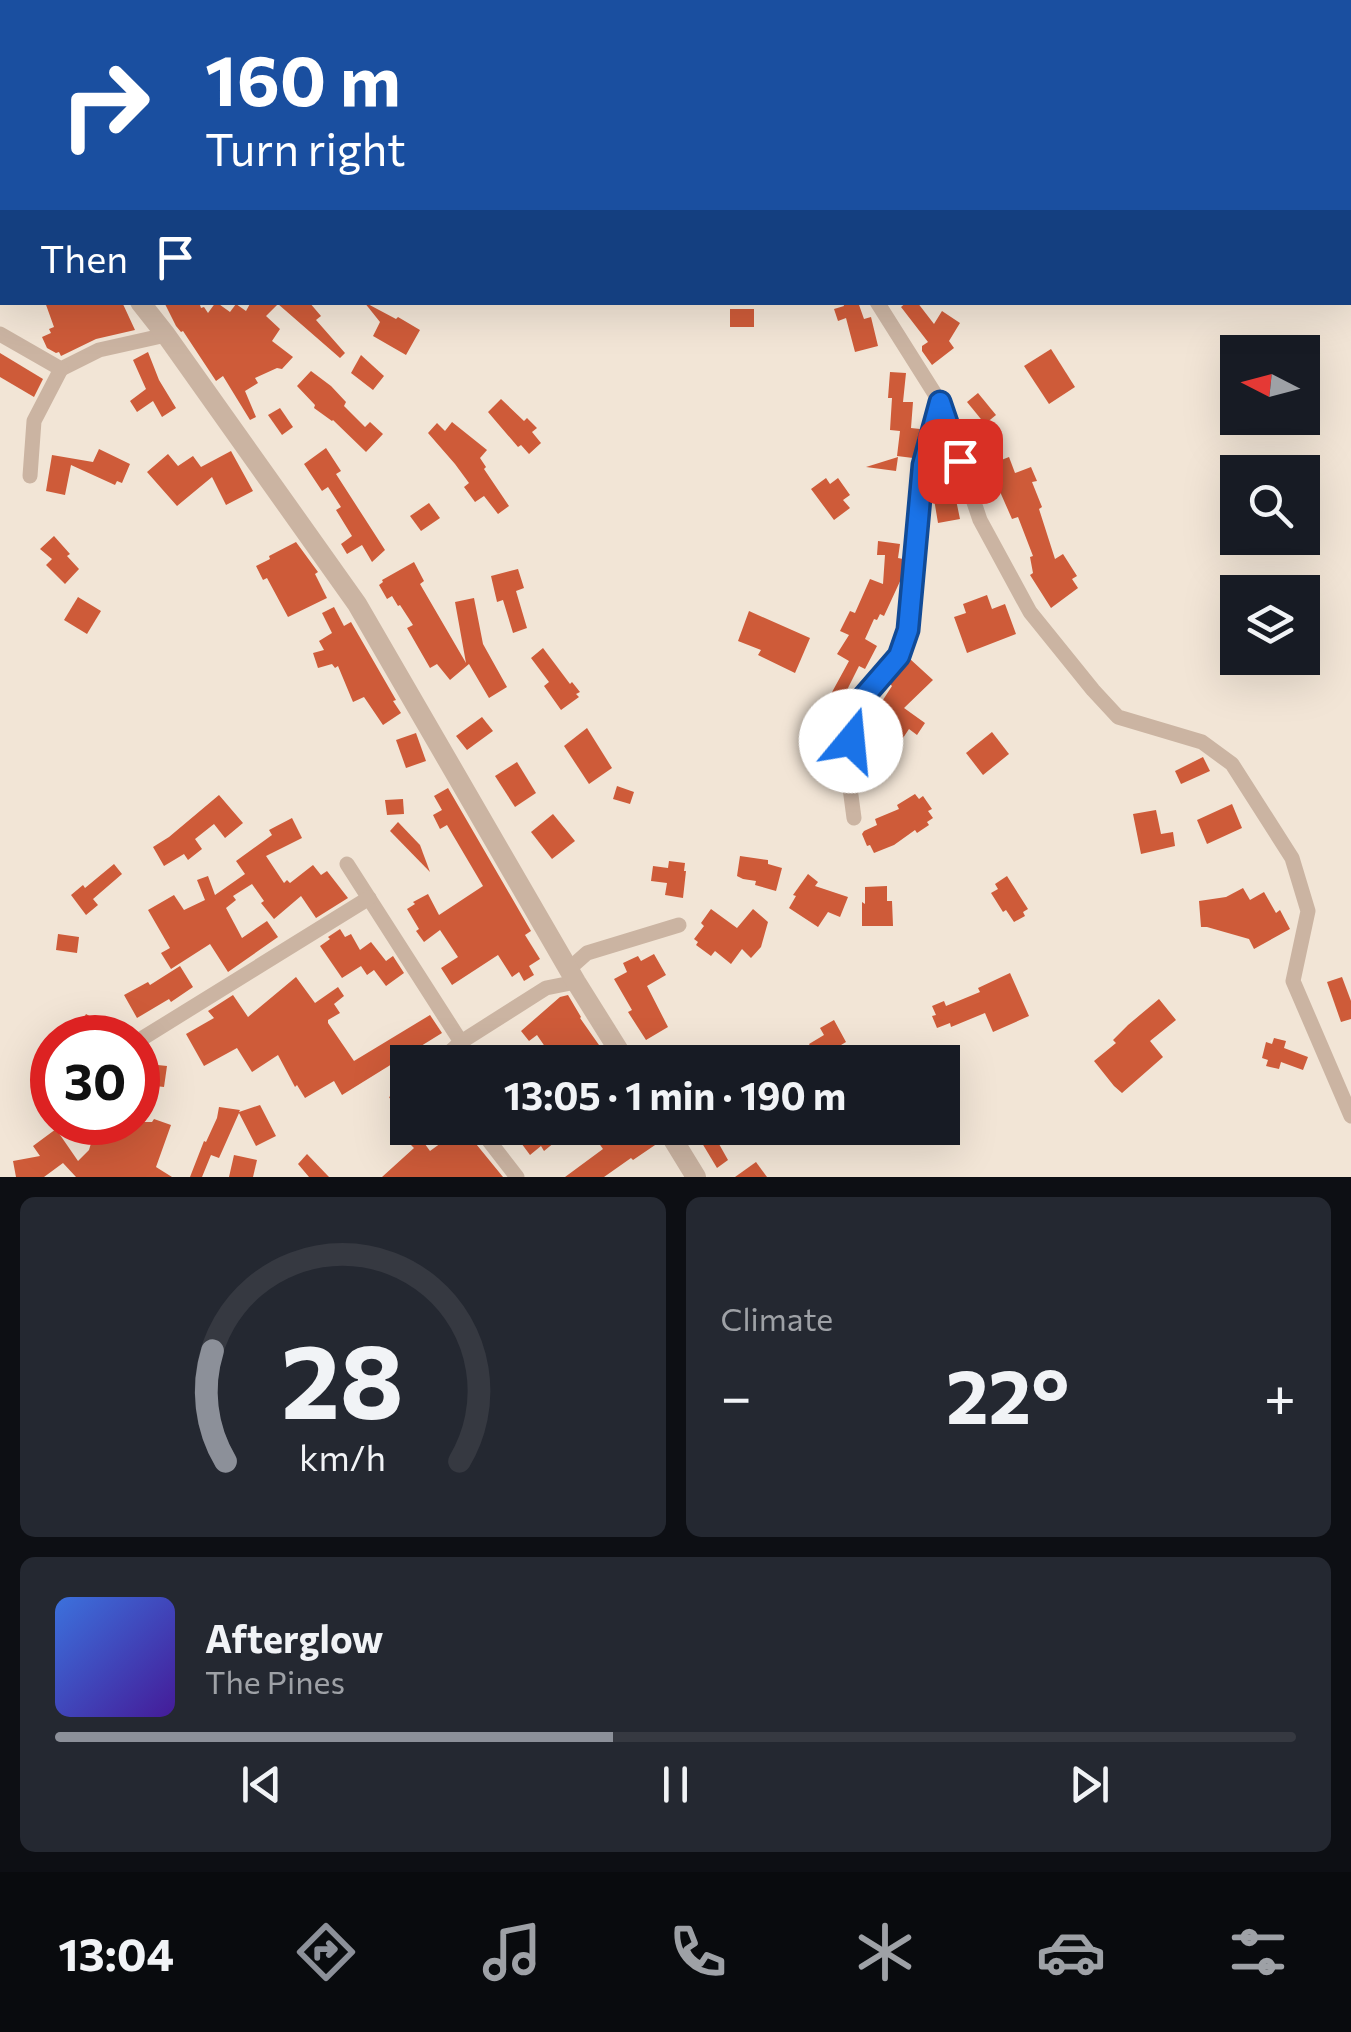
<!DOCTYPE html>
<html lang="en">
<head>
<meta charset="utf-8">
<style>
  :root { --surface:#171b24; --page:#242831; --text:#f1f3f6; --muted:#9ea1a6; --line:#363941; --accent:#8c9099 }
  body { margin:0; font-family:Commissioner,sans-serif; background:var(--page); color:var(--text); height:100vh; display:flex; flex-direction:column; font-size:38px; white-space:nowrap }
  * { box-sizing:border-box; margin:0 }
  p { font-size:32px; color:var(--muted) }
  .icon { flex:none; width:55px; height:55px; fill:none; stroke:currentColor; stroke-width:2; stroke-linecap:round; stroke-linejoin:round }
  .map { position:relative; height:1177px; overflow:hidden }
  .details { display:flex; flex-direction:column; gap:20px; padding:20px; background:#0d0f14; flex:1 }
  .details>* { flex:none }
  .hud { position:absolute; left:0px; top:0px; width:1352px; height:305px; box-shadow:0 10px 40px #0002; background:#1a4fa0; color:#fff; overflow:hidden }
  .needle { width:65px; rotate:276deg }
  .tools { position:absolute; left:1220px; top:335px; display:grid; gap:20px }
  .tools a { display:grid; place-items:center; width:100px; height:100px; border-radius:0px; background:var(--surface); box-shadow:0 10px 40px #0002; font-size:50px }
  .speed { position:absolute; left:30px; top:1015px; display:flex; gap:20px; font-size:50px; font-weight:700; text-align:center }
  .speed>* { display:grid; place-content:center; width:130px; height:130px; border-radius:50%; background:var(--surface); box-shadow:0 10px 40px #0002; line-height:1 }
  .speed .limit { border:15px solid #d22; background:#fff; color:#111 }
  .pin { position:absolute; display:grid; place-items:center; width:85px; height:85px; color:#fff; margin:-42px; border-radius:20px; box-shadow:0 5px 15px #0006 }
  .me { position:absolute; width:110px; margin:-55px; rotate:17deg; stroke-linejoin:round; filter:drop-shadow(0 0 8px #0008) }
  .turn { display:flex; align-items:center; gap:35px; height:210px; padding:0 40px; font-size:45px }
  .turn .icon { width:130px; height:130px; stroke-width:2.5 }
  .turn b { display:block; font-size:70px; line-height:85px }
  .then { display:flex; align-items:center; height:95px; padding:0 40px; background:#0003; gap:20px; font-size:38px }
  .big { font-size:75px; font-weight:700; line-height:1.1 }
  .details .widget { flex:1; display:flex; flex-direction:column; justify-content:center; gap:15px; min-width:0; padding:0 35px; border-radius:15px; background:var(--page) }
  .details .dial { align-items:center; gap:0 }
  .dial svg { height:260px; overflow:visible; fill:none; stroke:var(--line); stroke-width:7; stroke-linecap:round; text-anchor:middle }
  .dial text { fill:var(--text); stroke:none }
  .song { display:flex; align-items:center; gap:30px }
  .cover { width:120px; height:120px; border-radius:15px; background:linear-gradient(135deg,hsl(220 70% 55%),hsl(260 70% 35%)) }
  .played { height:10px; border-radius:5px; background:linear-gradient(90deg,var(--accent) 45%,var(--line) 45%) }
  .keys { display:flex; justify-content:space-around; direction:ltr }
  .heat { display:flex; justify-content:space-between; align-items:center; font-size:55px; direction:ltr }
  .details .tiles { flex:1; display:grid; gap:20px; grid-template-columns:1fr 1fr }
  .widget:last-child { grid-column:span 2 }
  .trip { position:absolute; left:390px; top:1045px; width:570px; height:100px; border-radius:0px; background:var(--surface); box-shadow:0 10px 40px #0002; font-weight:700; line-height:100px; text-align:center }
  .tabs { display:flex; height:160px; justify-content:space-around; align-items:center; background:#090b0e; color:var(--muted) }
  .tabs .icon { width:70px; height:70px }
  .tabs .active { color:var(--accent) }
  .tabs b { font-size:45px; color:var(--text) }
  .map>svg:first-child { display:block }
</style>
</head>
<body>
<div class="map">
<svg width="1351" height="1177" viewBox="0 0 1351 1177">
  <rect width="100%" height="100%" fill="#f2e5d6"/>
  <!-- building -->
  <g fill="#ce5b39">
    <path d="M 45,302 L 122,302 L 135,330 L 96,339 L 61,356 L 59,352 L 56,353 L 47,348 L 42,337 L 51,333 L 49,329 L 54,327 Z"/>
    <path d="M 164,302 L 199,302 L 201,308 L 204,307 L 208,313 L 216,302 L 230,312 L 236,304 L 246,311 L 251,302 L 309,302 L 321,316 L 316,320 L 345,353 L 340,358 L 278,304 L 266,316 L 280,329 L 272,341 L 293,357 L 282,369 L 277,368 L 255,378 L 258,383 L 245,391 L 256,417 L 250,420 L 223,376 L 216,381 L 183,331 L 181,332 L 176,326 Z"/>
    <path d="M 364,302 L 396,319 L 398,317 L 420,330 L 406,355 L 373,336 L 380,322 Z"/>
    <path d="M 843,302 L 858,302 L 864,319 L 871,317 L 878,346 L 855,352 L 846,318 L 838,321 L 834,309 L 844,306 Z"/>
    <path d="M 907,302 L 917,302 L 934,324 L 942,311 L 960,323 L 949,341 L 954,348 L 932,365 L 922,351 L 922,346 L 928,342 L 901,307 Z"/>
    <rect x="730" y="309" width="24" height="18"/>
    <path d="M 1051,349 L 1075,387 L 1049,404 L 1024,366 Z"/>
    <path d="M 148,352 L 159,380 L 176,408 L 162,417 L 153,401 L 137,412 L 130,401 L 146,389 L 133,360 Z"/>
    <path d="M 0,353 L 43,379 L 34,397 L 0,377 Z"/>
    <path d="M 361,355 L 384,376 L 373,390 L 351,373 Z"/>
    <path d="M 311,371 L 331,386 L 346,402 L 344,406 L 365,427 L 370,422 L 383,434 L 366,452 L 333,420 L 332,421 L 314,408 L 315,405 L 297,386 Z"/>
    <path d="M 890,372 L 906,373 L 903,402 L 913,402 L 911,428 L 920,429 L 913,458 L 897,456 L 900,431 L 890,430 L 892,398 L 888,398 Z"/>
    <path d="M 978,393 L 996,415 L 985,424 L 967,402 Z"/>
    <path d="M 501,399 L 524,421 L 527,418 L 537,428 L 532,432 L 541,443 L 529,454 L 521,445 L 518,447 L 488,412 Z"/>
    <path d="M 280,408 L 293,427 L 282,435 L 268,415 Z"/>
    <path d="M 452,422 L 487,450 L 480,458 L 486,467 L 484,469 L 509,506 L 498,514 L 484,496 L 475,502 L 464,487 L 469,483 L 455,464 L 428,433 L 437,423 L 445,431 Z"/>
    <path d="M 326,448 L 341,471 L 336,474 L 385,550 L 372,562 L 362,545 L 347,554 L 341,544 L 352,536 L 336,510 L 341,507 L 328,487 L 322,491 L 304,464 Z"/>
    <path d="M 99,449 L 130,464 L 122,483 L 117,481 L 115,485 L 71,465 L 65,495 L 46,491 L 52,455 L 93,462 Z"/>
    <path d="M 231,451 L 253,491 L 226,505 L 212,477 L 177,506 L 147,472 L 168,454 L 178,466 L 193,456 L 201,467 Z"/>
    <path d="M 898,457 L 896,471 L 866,467 Z"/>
    <path d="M 1009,457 L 1015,473 L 1031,467 L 1037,481 L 1032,482 L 1042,507 L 1039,509 L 1055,559 L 1063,554 L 1077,576 L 1072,579 L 1078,588 L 1051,608 L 1030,575 L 1033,573 L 1030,557 L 1033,556 L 1018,517 L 1012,519 L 1001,494 L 991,464 Z"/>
    <path d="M 826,478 L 830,484 L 838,478 L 850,495 L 843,500 L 850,508 L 834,520 L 811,489 Z"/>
    <path d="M 937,483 L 940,497 L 937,498 L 955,495 L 960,519 L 938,523 L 934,499 L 931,499 L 933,484 Z"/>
    <path d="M 429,503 L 440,518 L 421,531 L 410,516 Z"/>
    <path d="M 54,536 L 70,554 L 67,556 L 79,569 L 65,584 L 46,565 L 52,559 L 40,549 Z"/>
    <path d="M 878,541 L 900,544 L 898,558 L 903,559 L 902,577 L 884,616 L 880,614 L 877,620 L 874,619 L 865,639 L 877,646 L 865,669 L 859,666 L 847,690 L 842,714 L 834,729 L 835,696 L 831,694 L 849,661 L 837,654 L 849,635 L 840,631 L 850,611 L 855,613 L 870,579 L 883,584 L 885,555 L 877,555 Z"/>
    <path d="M 296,542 L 318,572 L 315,574 L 327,598 L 288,617 L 267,578 L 263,580 L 256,566 L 270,559 L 269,556 Z"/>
    <path d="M 414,562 L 424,581 L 420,584 L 466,663 L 455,602 L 474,598 L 483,644 L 507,687 L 489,698 L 469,664 L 450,680 L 437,664 L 430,668 L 407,628 L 413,625 L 400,605 L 398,606 L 392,596 L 387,599 L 379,585 L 383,582 L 382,580 Z"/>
    <path d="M 518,569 L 524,588 L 516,591 L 527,628 L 513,633 L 503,600 L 497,602 L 491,576 Z"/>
    <path d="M 987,595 L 992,609 L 1005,604 L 1016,634 L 967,653 L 954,617 L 966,613 L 963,604 Z"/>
    <path d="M 78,597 L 101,611 L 87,634 L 64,620 Z"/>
    <path d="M 334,607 L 344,626 L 351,622 L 396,700 L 393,701 L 401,713 L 383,725 L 364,697 L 353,702 L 338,666 L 335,668 L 332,664 L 318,668 L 313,653 L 324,650 L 319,641 L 332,633 L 322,613 Z"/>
    <path d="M 749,611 L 810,638 L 795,673 L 758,655 L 761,650 L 738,641 Z"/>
    <path d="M 543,648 L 570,684 L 572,682 L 580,692 L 576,694 L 579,697 L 561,710 L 544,686 L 549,682 L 531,658 Z"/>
    <path d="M 910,659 L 933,680 L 904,708 L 925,723 L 917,735 L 909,729 L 899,744 L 876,729 L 872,729 L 883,713 L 877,709 L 892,686 L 890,684 Z"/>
    <path d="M 482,717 L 493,731 L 467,750 L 456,736 Z"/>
    <path d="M 587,728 L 612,768 L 589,784 L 564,746 Z"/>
    <path d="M 992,732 L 1009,754 L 983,775 L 966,753 Z"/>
    <path d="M 416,733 L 426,761 L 406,768 L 396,740 Z"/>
    <path d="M 1203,757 L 1210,771 L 1181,784 L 1175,771 Z"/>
    <path d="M 517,762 L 536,793 L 515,807 L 495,776 Z"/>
    <path d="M 617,786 L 634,792 L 630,804 L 613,799 Z"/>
    <path d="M 448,788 L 531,931 L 525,935 L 540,959 L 529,966 L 534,975 L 524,981 L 519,972 L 512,977 L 498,955 L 452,985 L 441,968 L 458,957 L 440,930 L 424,942 L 416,931 L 419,929 L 407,909 L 415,904 L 413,902 L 428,894 L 439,915 L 483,886 L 447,825 L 440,829 L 433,815 L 442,810 L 434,796 Z"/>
    <path d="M 915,794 L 919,799 L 923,796 L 932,809 L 928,811 L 933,818 L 927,822 L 929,825 L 917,833 L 915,830 L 894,845 L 874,853 L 870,845 L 867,846 L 862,834 L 864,831 L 877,825 L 875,819 L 899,809 L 897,805 Z"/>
    <path d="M 219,795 L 243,823 L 225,838 L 214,824 L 195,839 L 202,849 L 188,860 L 184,854 L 164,866 L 153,847 L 169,837 Z"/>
    <path d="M 403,799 L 404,814 L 387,815 L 385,800 Z"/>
    <path d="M 1232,804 L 1242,828 L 1207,844 L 1197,820 Z"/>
    <path d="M 1156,810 L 1161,834 L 1173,832 L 1175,846 L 1141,854 L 1133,814 Z"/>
    <path d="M 553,814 L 575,841 L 552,859 L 531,832 Z"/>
    <path d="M 292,818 L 302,838 L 266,856 L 284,883 L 287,880 L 290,883 L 313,865 L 321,875 L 327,871 L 348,898 L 316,918 L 301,896 L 274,919 L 261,903 L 264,901 L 252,884 L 233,896 L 236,900 L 226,908 L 242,938 L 267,921 L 278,937 L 228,972 L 210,944 L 171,969 L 161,953 L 170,948 L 148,910 L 174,895 L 184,910 L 205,900 L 197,880 L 208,876 L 215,895 L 245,874 L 236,861 L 272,835 L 269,830 Z"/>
    <path d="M 398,822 L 420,845 L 430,872 L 390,831 Z"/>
    <path d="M 740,856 L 768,860 L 768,864 L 782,868 L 776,891 L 755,885 L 756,881 L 743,879 L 737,876 Z"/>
    <path d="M 669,861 L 685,863 L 684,871 L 686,871 L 683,898 L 665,895 L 667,883 L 651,881 L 653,866 L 668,868 Z"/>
    <path d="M 114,864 L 122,874 L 93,899 L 98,905 L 86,915 L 71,895 L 83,885 L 85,888 Z"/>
    <path d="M 808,874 L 818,882 L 815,886 L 848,897 L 840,917 L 828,912 L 818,927 L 789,908 L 796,896 L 793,895 Z"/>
    <path d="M 1007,876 L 1028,909 L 1023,912 L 1025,916 L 1014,922 L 1006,910 L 1003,912 L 991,893 L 998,889 L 995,884 Z"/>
    <path d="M 887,886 L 887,901 L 892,901 L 893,926 L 862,926 L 862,902 L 865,904 L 865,887 Z"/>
    <path d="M 1243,888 L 1250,900 L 1264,892 L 1276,913 L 1280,910 L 1290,929 L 1254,949 L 1249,939 L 1207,927 L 1201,927 L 1199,901 L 1226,897 Z"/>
    <path d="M 711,909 L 737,928 L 753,909 L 768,922 L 761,947 L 751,958 L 742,949 L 731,964 L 715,951 L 711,956 L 696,945 L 698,942 L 694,939 L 704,926 L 701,923 Z"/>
    <path d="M 340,929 L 345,937 L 351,934 L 360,950 L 371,942 L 386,961 L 393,956 L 404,973 L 386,986 L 374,970 L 367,975 L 361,966 L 342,978 L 320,946 L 330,939 L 328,937 Z"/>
    <path d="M 58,934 L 79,937 L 77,953 L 56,950 Z"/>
    <path d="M 654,954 L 666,975 L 647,986 L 668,1027 L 646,1040 L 628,1012 L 632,1010 L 614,979 L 627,972 L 623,963 L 638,956 L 641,961 Z"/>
    <path d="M 180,966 L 193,987 L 171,1002 L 169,999 L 137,1018 L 124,995 L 148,982 L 150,985 Z"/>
    <path d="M 1010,973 L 1029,1016 L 993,1032 L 985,1013 L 951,1027 L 950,1023 L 937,1028 L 932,1016 L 936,1015 L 932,1006 L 944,1001 L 946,1006 L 980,992 L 978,988 Z"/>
    <path d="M 296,977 L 315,1003 L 338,987 L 344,996 L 334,1004 L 340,1013 L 328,1020 L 328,1023 L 354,1061 L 430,1015 L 442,1033 L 342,1095 L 334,1081 L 305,1098 L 297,1085 L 295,1087 L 278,1055 L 252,1072 L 237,1048 L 204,1066 L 186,1034 L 214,1018 L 208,1011 L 233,995 L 248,1017 Z"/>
    <path d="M 1342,977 L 1351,1001 L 1351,1019 L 1341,1022 L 1327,982 Z"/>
    <path d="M 568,995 L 581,1017 L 580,1018 L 599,1045 L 574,1062 L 538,1062 L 550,1054 L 537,1035 L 529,1041 L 521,1031 L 560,997 Z"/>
    <path d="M 1159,999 L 1176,1020 L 1150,1041 L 1163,1057 L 1122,1093 L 1114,1086 L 1094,1061 L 1116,1043 L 1113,1040 L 1128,1025 Z"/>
    <path d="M 86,1014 L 104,1024 L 96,1038 L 73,1038 Z"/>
    <path d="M 834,1020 L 846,1042 L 836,1048 L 840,1055 L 831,1062 L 821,1062 L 809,1044 L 824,1035 L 820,1028 Z"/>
    <path d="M 1274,1038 L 1286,1041 L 1284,1048 L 1308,1057 L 1303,1070 L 1281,1062 L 1279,1069 L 1266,1066 L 1268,1060 L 1262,1058 L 1266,1042 L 1272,1044 Z"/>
    <path d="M 481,1045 L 490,1056 L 483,1062 L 459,1062 Z"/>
    <path d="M 692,1047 L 729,1062 L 685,1062 Z"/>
    <path d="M 139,1063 L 167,1066 L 164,1087 L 138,1084 Z"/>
    <path d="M 408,1086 L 408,1128 L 389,1097 Z"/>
    <path d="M 260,1105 L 276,1136 L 256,1146 L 239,1113 L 219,1158 L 211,1155 L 202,1177 L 190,1177 L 204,1141 L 206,1142 L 217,1118 L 219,1107 L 240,1110 L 239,1112 Z"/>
    <path d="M 154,1119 L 171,1125 L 156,1167 L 172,1177 L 76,1177 L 63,1163 L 44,1177 L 16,1177 L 13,1161 L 40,1156 L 33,1146 L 56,1129 L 78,1161 L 89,1150 L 95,1130 L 107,1133 L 109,1122 L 152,1122 Z"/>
    <path d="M 443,1128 L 463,1128 L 503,1177 L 382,1177 L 414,1148 L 411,1145 L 417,1140 L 422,1140 L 430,1151 L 441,1143 L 448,1136 Z"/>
    <path d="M 510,1128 L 563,1128 L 551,1137 L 555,1142 L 544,1151 L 541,1146 L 530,1155 Z"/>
    <path d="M 609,1128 L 647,1128 L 658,1143 L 633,1160 L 631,1158 L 604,1177 L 565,1177 L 603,1149 L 595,1138 Z"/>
    <path d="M 693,1128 L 710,1128 L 728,1160 L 717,1168 Z"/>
    <path d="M 307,1154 L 329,1177 L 309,1177 L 298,1164 Z"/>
    <path d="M 234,1155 L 257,1160 L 253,1177 L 229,1177 Z"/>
    <path d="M 756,1162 L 767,1177 L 735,1177 Z"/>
  </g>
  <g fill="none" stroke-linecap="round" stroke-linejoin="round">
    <!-- minor -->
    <g stroke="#cbb4a2" stroke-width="15">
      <path d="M 705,0 L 707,2"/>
      <path d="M 877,302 L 940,402 L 980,520 L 1030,612 L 1093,690 L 1118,717 L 1202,742 L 1232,764 L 1292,858 L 1308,911 L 1293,981 L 1351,1116"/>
      <path d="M 0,334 L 61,369 L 99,350 L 166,335"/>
      <path d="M 30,476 L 34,421 L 61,369"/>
      <path d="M 854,818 L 848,773 L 854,709 L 899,656 L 908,630 L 923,465 L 940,402"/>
      <path d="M 347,864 L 461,1042"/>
      <path d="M 569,969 L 587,953 L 679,925"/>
      <path d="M 138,1041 L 369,898"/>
      <path d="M 442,1062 L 442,1059 L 461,1042 L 546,988 L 576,982"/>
      <path d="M 479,1128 L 517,1177"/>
    </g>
    <!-- tertiary -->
    <g stroke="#cbb4a2" stroke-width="20">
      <path d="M 65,0 L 65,2"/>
      <path d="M 140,302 L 166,335 L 357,604 L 576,982 L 626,1062"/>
      <path d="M 666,1128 L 696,1177"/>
    </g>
  </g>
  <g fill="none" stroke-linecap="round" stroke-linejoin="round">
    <defs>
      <path id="route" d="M 851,741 L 854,708 L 899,656 L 908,630 L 923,465 L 940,402 L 960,461"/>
    </defs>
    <!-- route casing -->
    <use href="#route" stroke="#114b97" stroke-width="25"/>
    <!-- route -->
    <use href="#route" stroke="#1a73e8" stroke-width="18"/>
  </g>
</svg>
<div class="tools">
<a><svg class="needle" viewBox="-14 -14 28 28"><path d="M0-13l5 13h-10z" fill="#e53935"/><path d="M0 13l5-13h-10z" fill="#9ea1a6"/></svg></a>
<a><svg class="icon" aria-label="search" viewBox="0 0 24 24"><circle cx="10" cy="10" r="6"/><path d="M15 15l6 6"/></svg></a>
<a><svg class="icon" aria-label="layers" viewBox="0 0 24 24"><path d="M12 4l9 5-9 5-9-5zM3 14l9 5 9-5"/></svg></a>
</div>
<div class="speed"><div class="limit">30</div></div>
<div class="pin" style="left:960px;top:461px;background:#d93025"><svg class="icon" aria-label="arrive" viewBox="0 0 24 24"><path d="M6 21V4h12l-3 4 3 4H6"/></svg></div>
<svg class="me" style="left:851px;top:741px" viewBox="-20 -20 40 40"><circle r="19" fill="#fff"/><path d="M0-13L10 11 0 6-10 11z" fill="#1a73e8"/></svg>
<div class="trip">13:05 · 1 min · 190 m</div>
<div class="hud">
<div class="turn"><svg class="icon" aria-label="right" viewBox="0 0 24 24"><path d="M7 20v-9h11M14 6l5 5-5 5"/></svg><div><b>160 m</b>Turn right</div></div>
<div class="then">Then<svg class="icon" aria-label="arrive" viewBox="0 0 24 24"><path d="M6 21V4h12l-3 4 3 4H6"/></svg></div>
</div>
</div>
<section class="details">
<div class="tiles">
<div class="widget dial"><svg viewBox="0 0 100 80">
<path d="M14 69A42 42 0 1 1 86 69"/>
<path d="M14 69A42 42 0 0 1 10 35" stroke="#8c9099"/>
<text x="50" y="56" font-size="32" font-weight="700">28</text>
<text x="50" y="72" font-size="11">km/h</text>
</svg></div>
<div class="widget"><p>Climate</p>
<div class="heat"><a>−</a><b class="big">22°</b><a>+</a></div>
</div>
<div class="widget">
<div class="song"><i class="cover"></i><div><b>Afterglow</b><p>The Pines</p></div></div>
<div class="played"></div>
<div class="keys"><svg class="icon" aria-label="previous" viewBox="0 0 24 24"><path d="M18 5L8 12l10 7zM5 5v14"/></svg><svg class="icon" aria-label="pause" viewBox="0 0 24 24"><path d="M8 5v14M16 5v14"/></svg><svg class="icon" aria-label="next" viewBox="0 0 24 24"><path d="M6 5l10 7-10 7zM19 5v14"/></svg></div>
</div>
</div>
</section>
<nav class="tabs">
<b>13:04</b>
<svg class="icon active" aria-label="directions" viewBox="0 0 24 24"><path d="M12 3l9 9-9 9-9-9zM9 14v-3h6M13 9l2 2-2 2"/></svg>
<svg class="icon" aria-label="music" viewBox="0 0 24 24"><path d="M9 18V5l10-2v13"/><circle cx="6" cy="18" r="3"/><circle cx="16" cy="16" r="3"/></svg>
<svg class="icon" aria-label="phone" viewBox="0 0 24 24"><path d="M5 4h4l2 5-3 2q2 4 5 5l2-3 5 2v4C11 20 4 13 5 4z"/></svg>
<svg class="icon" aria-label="climate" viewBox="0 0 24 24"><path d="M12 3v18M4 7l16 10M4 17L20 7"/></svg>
<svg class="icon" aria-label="car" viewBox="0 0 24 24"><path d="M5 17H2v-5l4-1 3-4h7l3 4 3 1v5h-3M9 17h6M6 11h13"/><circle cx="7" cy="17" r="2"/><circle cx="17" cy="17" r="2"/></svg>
<svg class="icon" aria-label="filters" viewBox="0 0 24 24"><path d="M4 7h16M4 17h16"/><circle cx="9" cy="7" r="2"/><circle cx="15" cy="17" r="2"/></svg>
</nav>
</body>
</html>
